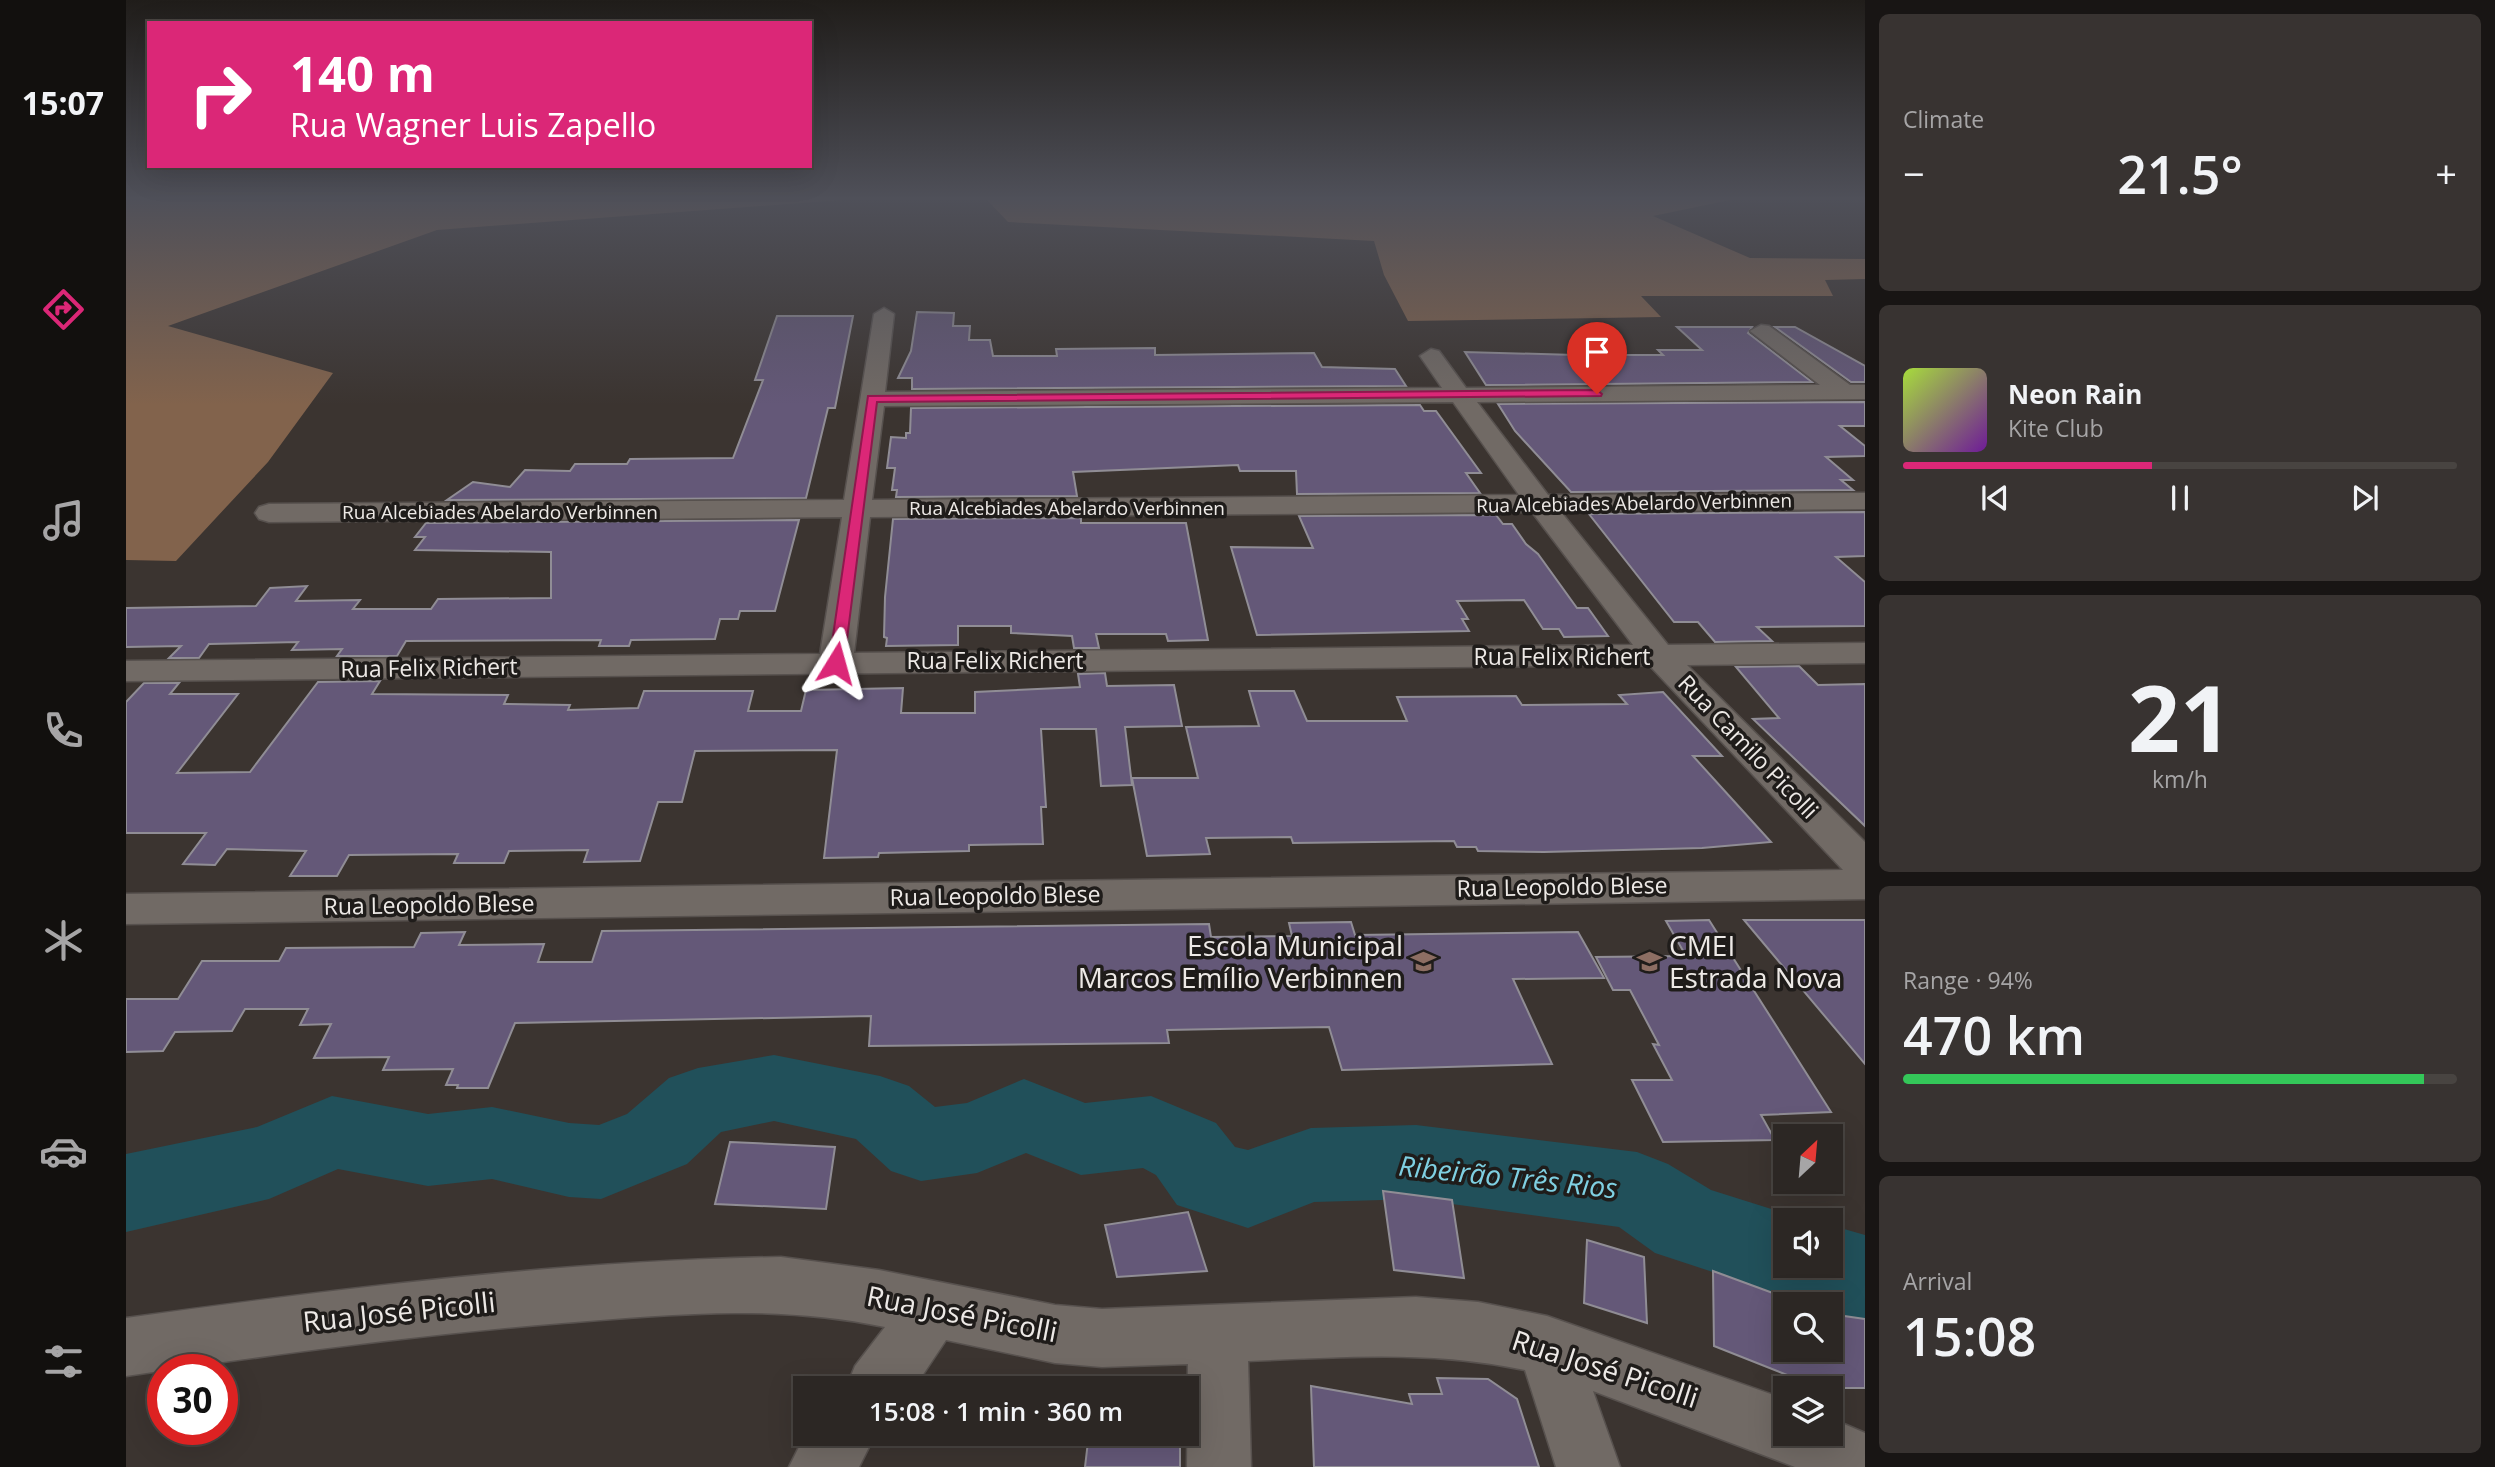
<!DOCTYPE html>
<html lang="en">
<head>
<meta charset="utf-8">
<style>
  :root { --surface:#2c2724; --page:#383331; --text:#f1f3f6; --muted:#a6a5a6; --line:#484441; --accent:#db2777 }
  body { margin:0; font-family:"Open Sans",sans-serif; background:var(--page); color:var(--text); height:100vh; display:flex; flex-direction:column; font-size:26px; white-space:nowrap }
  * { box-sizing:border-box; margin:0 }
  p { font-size:23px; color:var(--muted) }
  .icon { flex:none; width:38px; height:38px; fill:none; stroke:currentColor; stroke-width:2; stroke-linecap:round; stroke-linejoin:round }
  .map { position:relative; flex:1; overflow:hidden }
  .panel { display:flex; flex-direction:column; gap:14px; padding:14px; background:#181514; width:630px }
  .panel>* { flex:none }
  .banner { position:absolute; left:21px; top:21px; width:665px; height:147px; border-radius:0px; box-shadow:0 7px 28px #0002,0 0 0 2px var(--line); background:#db2777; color:#fff; overflow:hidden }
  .needle { width:46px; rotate:26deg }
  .controls { position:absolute; left:1647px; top:1124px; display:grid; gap:14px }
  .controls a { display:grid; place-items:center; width:70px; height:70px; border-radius:0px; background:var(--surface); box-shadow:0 7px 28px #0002,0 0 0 2px var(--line); font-size:35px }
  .speed { position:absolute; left:21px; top:1354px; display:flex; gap:14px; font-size:35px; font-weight:700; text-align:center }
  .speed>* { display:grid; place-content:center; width:91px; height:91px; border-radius:50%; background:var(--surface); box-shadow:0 7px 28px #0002,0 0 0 2px var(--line); line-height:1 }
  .speed .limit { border:10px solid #d22; background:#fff; color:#111 }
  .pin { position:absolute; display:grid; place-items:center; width:60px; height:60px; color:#fff; margin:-72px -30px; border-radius:50% 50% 50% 0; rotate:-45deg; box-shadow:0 0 7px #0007 }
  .pin .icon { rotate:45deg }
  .me { position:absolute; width:77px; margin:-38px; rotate:8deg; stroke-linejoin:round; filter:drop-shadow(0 0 5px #0008) }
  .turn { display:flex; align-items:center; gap:24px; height:147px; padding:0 28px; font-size:32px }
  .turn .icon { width:91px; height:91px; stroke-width:2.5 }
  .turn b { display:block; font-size:49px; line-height:60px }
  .big { font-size:52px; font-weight:600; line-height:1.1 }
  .panel .widget { flex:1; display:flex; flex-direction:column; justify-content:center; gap:10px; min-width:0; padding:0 24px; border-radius:10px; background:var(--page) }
  .panel .dial { align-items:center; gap:0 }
  .dial b { font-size:91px; line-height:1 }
  .song { display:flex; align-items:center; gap:21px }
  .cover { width:84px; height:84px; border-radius:10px; background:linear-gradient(135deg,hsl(80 70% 55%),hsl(280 70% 35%)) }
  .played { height:7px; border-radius:4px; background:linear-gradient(90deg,var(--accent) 45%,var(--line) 45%) }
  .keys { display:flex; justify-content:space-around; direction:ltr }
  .heat { display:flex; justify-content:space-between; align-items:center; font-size:38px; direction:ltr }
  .charge { height:10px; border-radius:5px; background:linear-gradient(90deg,#34c759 94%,var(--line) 0) }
  .trip { position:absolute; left:667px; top:1376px; width:406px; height:70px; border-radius:0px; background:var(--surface); box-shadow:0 7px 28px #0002,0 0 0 2px var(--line); font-weight:600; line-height:70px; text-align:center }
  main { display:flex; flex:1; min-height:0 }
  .menu { display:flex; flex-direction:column; width:126px; justify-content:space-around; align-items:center; background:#12100e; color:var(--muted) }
  .menu .icon { width:49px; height:49px }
  .menu .current { color:var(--accent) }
  .menu b { font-size:32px; color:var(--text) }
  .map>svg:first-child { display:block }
</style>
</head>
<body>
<main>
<nav class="menu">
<b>15:07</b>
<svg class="icon current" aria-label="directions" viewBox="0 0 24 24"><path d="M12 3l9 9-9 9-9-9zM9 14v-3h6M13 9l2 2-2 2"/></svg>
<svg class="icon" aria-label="music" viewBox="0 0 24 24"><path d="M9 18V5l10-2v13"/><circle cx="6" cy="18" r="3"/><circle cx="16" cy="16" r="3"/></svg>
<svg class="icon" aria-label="phone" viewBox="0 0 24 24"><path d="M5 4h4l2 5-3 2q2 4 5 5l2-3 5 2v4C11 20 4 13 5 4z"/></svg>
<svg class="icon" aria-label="climate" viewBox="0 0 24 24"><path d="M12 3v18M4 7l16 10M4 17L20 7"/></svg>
<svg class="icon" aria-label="car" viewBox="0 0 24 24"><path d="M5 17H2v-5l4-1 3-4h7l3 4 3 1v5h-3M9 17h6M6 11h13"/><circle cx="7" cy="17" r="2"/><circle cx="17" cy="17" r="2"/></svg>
<svg class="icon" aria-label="filters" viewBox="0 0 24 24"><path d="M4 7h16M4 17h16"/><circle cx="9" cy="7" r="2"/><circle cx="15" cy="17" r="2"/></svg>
</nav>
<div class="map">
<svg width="1739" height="1467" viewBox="0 0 1739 1467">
  <rect width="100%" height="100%" fill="#3b3430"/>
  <!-- forest -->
  <g fill="#82634c">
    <path d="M 0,200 L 716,200 L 311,230 L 42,326 L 207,373 L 142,462 L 50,561 L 0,560 Z"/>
    <path d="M 861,200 L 1604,200 L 1527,216 L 1624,258 L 1739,259 L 1739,279 L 1699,280 L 1707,296 L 1515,296 L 1535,317 L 1282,321 L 1258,275 L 1248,241 L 882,222 Z"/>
  </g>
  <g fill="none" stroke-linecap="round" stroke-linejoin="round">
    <!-- river -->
    <path fill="#21505a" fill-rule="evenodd" d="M 648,1055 L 754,1076 L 783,1086 L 809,1107 L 841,1103 L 898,1079 L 959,1103 L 1025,1096 L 1090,1123 L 1109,1147 L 1122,1150 L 1185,1128 L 1290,1125 L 1511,1152 L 1542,1164 L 1585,1190 L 1680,1220 L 1659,1220 L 1659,1265 L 1704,1265 L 1704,1225 L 1739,1235 L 1739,1323 L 1704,1311 L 1704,1304 L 1684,1304 L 1529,1253 L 1493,1227 L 1290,1199 L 1188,1202 L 1122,1228 L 1051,1205 L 1030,1175 L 1017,1168 L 955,1175 L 900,1153 L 851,1173 L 795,1181 L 765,1171 L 730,1139 L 648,1121 L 595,1132 L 561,1164 L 475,1199 L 443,1197 L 366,1179 L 302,1186 L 212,1169 L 143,1199 L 0,1232 L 0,1154 L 131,1127 L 206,1096 L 302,1114 L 366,1107 L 443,1123 L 473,1125 L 501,1114 L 543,1078 L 572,1068 Z"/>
  </g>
  <!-- building -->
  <g fill="#645878" stroke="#908d95" stroke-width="2">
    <path d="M 791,312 L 828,313 L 827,326 L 844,326 L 843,340 L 864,340 L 867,356 L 931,356 L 930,349 L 1029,348 L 1029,355 L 1188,353 L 1196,367 L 1269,369 L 1280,386 L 786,389 L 786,378 L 772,378 L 785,351 Z"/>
    <path d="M 651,316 L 727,316 L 709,408 L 702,408 L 680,498 L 321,500 L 347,482 L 384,487 L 399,470 L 444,471 L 449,464 L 501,464 L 504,459 L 607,458 L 637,380 L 629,380 Z"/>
    <path d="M 1551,327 L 1626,327 L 1622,333 L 1686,382 L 1360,385 L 1339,352 L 1450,355 L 1537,355 L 1532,350 L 1576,350 Z"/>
    <path d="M 1649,327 L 1669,327 L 1739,366 L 1739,382 L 1725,382 Z"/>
    <path d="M 1739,402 L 1739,426 L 1714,426 L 1739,446 L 1739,456 L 1700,457 L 1727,480 L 1715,480 L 1727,490 L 1445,492 L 1389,431 L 1372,404 Z"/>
    <path d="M 1294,405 L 1298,411 L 1310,411 L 1355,473 L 1340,473 L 1354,493 L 1171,494 L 1170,471 L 1114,471 L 1112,465 L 947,472 L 951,496 L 770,497 L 771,490 L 766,490 L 769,468 L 761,468 L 765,437 L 780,438 L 780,433 L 784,433 L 785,408 Z"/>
    <path d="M 1739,512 L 1739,556 L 1710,557 L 1739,582 L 1739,626 L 1631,627 L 1646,641 L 1589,642 L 1572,622 L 1548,622 L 1463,514 Z"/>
    <path d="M 1370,515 L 1377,524 L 1386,524 L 1400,544 L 1412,554 L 1451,608 L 1462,608 L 1482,636 L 1438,637 L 1433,629 L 1417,629 L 1398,600 L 1331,601 L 1342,619 L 1336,619 L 1343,631 L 1131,635 L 1105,547 L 1187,548 L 1173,516 Z"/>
    <path d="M 955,518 L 955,523 L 1060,523 L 1082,640 L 1042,641 L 1040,634 L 970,634 L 973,648 L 948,648 L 946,636 L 885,633 L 885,626 L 832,626 L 832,645 L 760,646 L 761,638 L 758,637 L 759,597 L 767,519 Z"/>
    <path d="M 673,520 L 649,611 L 614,611 L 612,619 L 594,619 L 589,639 L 505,640 L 503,646 L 473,646 L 475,640 L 280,641 L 271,656 L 211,656 L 216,649 L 166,650 L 172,642 L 83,644 L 73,658 L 43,658 L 55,646 L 0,647 L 0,608 L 130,606 L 144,588 L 181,586 L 170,601 L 234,600 L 227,609 L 305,609 L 312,599 L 425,598 L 425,552 L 289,550 L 299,537 L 289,537 L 300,523 Z"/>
    <path d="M 1673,666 L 1692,685 L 1739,684 L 1739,826 L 1627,719 L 1653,718 L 1610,667 Z"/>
    <path d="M 979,673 L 981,686 L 1048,685 L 1056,726 L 999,727 L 1006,785 L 975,786 L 970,729 L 915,729 L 920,807 L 915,807 L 917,844 L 843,845 L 843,851 L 753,853 L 752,857 L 698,858 L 711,750 L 569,751 L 556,802 L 532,802 L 514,861 L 458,862 L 462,850 L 383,851 L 378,863 L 328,863 L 332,854 L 223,855 L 211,876 L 164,876 L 180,851 L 101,849 L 89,865 L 57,864 L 80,833 L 0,833 L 0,702 L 18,683 L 53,683 L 44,694 L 112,694 L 51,773 L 124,772 L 192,682 L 254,681 L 246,694 L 382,695 L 378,704 L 444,705 L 442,710 L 512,708 L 518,691 L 627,691 L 622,711 L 675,711 L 680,690 L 777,688 L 775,713 L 849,713 L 849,692 L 954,687 L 952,674 Z"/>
    <path d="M 1123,691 L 1168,691 L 1181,721 L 1281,721 L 1271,697 L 1390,696 L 1396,705 L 1501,704 L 1493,695 L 1537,692 L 1596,756 L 1567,756 L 1645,842 L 1576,848 L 1418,852 L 1352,851 L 1350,847 L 1331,847 L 1328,841 L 1167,843 L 1165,837 L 1080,838 L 1084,854 L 1021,856 L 1006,778 L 1072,778 L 1060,727 L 1133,726 Z"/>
    <path d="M 1583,920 L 1705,1112 L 1635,1115 L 1649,1140 L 1537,1142 L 1506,1080 L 1546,1080 L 1527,1044 L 1533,1045 L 1504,990 L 1487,990 L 1470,957 L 1560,956 L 1540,921 Z"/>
    <path d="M 1618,920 L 1739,920 L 1739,1064 Z"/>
    <path d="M 1225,922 L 1229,935 L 1452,932 L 1478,978 L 1387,979 L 1426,1064 L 1216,1070 L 1203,1027 L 1041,1030 L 1043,1043 L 743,1046 L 745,1016 L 389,1023 L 362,1088 L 331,1088 L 332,1085 L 320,1085 L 327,1069 L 257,1070 L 263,1057 L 188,1058 L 205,1024 L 174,1025 L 182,1009 L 119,1009 L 106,1031 L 49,1032 L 37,1051 L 0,1052 L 0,999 L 52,999 L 76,961 L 153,961 L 160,948 L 288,947 L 295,933 L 339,932 L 333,945 L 418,944 L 412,962 L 466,962 L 476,931 L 1083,924 L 1085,937 L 1166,936 L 1163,923 Z"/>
    <path d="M 604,1142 L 709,1147 L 700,1209 L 589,1204 Z"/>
    <path d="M 1257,1191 L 1326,1200 L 1338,1278 L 1268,1270 Z"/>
    <path d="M 1062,1212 L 1081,1271 L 991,1277 L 979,1225 Z"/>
    <path d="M 1461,1240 L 1518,1257 L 1521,1323 L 1458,1303 Z"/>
    <path d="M 1587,1271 L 1677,1304 L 1659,1304 L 1659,1349 L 1704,1349 L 1704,1314 L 1739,1319 L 1739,1388 L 1694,1388 L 1588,1346 Z"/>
    <path d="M 1311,1378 L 1362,1379 L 1391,1399 L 1413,1467 L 1188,1467 L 1185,1386 L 1286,1404 L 1283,1394 L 1316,1394 Z"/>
    <path d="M 963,1433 L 1054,1433 L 1054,1467 L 959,1467 Z"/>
  </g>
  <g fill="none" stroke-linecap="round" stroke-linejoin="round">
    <defs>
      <g id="minor">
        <path d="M 758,308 L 768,314 L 759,392 L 1316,388 L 1294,356 L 1305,349 L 1313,351 L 1340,388 L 1694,385 L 1624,331 L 1635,325 L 1643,326 L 1724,385 L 1739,385 L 1739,399 L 1351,402 L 1422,495 L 1739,493 L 1739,509 L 1435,512 L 1542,645 L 1739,643 L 1739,663 L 1561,665 L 1739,842 L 1739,899 L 0,924 L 0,894 L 1717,870 L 1523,665 L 0,681 L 0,661 L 694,654 L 716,517 L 143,522 L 133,519 L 129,513 L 133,507 L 143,504 L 718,500 L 748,314 ZM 1327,402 L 1393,495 L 746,500 L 758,406 ZM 1406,512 L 1507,645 L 728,653 L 744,517 Z"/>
        <path d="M 655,1257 L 753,1270 L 929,1305 L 976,1309 L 1290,1297 L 1352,1302 L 1421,1316 L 1659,1399 L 1659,1433 L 1704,1433 L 1704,1418 L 1739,1433 L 1739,1467 L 1669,1467 L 1467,1391 L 1494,1467 L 1430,1467 L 1399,1370 C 1304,1350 1218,1357 1122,1361 L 1125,1467 L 1061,1467 L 1062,1364 L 976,1367 L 929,1363 L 820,1340 L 788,1388 L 720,1388 L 729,1366 L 759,1327 C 649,1304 547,1314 436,1323 C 290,1335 144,1355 0,1376 L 0,1318 C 218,1288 435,1261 655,1257 Z"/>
        <path d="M 680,1433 L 750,1433 L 733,1467 L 663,1467 Z"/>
      </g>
    </defs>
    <!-- minor casing -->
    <use href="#minor" stroke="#57514e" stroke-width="3"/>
    <!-- minor -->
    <use href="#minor" fill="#716a65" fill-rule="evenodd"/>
  </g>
  <!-- sky -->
  <linearGradient id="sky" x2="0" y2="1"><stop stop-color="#201d1a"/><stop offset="0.49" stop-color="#4f5059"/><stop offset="1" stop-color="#4f5059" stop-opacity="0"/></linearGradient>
  <rect width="1739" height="405" fill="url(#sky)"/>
  <!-- route -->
  <path fill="#db2777" stroke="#8e194d" stroke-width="2" d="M 1471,390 L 1476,394 L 1475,396 L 751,402 L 718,663 L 710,667 L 703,663 L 742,396 Z"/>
  <!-- icons -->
  <defs>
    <symbol id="school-bare" viewBox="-9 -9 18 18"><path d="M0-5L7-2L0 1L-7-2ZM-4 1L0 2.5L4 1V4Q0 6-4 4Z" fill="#8d6e63" stroke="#1f1c1a" stroke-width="2.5" paint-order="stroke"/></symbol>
  </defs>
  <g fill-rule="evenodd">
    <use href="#school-bare" x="1280" y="944" width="35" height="35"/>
    <use href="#school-bare" x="1506" y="944" width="35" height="35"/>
  </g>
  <g text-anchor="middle" stroke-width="7" stroke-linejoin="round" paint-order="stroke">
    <!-- far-street labels -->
    <g font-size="19" fill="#ede9e6" stroke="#1f1c1a">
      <text transform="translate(1508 503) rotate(-1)" y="7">Rua Alcebiades Abelardo Verbinnen</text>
      <text x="941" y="515">Rua Alcebiades Abelardo Verbinnen</text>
      <text x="374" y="519">Rua Alcebiades Abelardo Verbinnen</text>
    </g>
    <!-- street labels -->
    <g font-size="23" fill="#ede9e6" stroke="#1f1c1a">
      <text x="1436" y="665">Rua Felix Richert</text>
      <text x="869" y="669">Rua Felix Richert</text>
      <text transform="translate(303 668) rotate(-1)" y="8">Rua Felix Richert</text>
      <text transform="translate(1622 747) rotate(46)" y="8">Rua Camilo Picolli</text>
      <text transform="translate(1436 887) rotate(-1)" y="8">Rua Leopoldo Blese</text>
      <text transform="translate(869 896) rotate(-1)" y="8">Rua Leopoldo Blese</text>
      <text transform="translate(303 905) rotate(-1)" y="8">Rua Leopoldo Blese</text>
    </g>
    <!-- near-poi labels -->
    <g font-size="28" fill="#ede9e6" stroke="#1f1c1a" text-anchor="end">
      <text x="1277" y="956">Escola Municipal<tspan x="1277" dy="32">Marcos Emílio Verbinnen</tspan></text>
      <text x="1543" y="956" text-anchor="start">CMEI<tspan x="1543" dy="32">Estrada Nova</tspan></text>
    </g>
    <!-- near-water labels -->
    <g font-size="28" font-style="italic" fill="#7fd0e2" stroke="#1f1c1a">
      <text transform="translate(1382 1177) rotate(6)" y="10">Ribeirão Três Rios</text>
    </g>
    <!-- near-street labels -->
    <g font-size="28" fill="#ede9e6" stroke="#1f1c1a">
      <text transform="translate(273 1312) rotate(-6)" y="10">Rua José Picolli</text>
      <text transform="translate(836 1314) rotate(11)" y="10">Rua José Picolli</text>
      <text transform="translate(1479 1369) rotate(18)" y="10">Rua José Picolli</text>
    </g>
  </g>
</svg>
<div class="controls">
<a><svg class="needle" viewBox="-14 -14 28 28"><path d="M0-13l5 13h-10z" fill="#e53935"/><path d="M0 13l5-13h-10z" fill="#a6a5a6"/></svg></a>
<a><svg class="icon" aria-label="sound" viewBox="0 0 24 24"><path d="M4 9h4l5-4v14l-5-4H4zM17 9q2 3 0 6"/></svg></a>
<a><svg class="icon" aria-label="search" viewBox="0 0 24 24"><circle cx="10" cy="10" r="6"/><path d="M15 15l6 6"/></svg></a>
<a><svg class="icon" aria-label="layers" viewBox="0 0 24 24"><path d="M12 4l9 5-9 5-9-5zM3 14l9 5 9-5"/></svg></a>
</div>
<div class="speed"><div class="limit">30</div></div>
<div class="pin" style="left:1471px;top:394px;background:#d93025"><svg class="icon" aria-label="arrive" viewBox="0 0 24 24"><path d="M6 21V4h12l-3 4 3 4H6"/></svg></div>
<svg class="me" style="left:710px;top:663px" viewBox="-20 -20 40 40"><path d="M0-17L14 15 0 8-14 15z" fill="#db2777" stroke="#fff" stroke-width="4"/></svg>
<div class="trip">15:08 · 1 min · 360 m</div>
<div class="banner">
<div class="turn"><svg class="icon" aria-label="right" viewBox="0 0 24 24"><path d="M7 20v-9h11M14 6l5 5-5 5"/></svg><div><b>140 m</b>Rua Wagner Luis Zapello</div></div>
</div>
</div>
<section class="panel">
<div class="widget"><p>Climate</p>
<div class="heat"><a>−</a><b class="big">21.5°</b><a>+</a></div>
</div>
<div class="widget">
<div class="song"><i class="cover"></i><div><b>Neon Rain</b><p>Kite Club</p></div></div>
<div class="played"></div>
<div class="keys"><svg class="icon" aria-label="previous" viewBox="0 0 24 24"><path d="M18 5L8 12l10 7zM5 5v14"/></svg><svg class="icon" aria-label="pause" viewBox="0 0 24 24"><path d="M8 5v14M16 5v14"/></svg><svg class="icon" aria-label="next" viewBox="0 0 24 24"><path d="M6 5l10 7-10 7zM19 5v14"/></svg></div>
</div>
<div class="widget dial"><b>21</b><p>km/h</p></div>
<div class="widget"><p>Range · 94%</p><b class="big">470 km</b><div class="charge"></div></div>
<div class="widget"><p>Arrival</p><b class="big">15:08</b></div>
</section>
</main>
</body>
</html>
